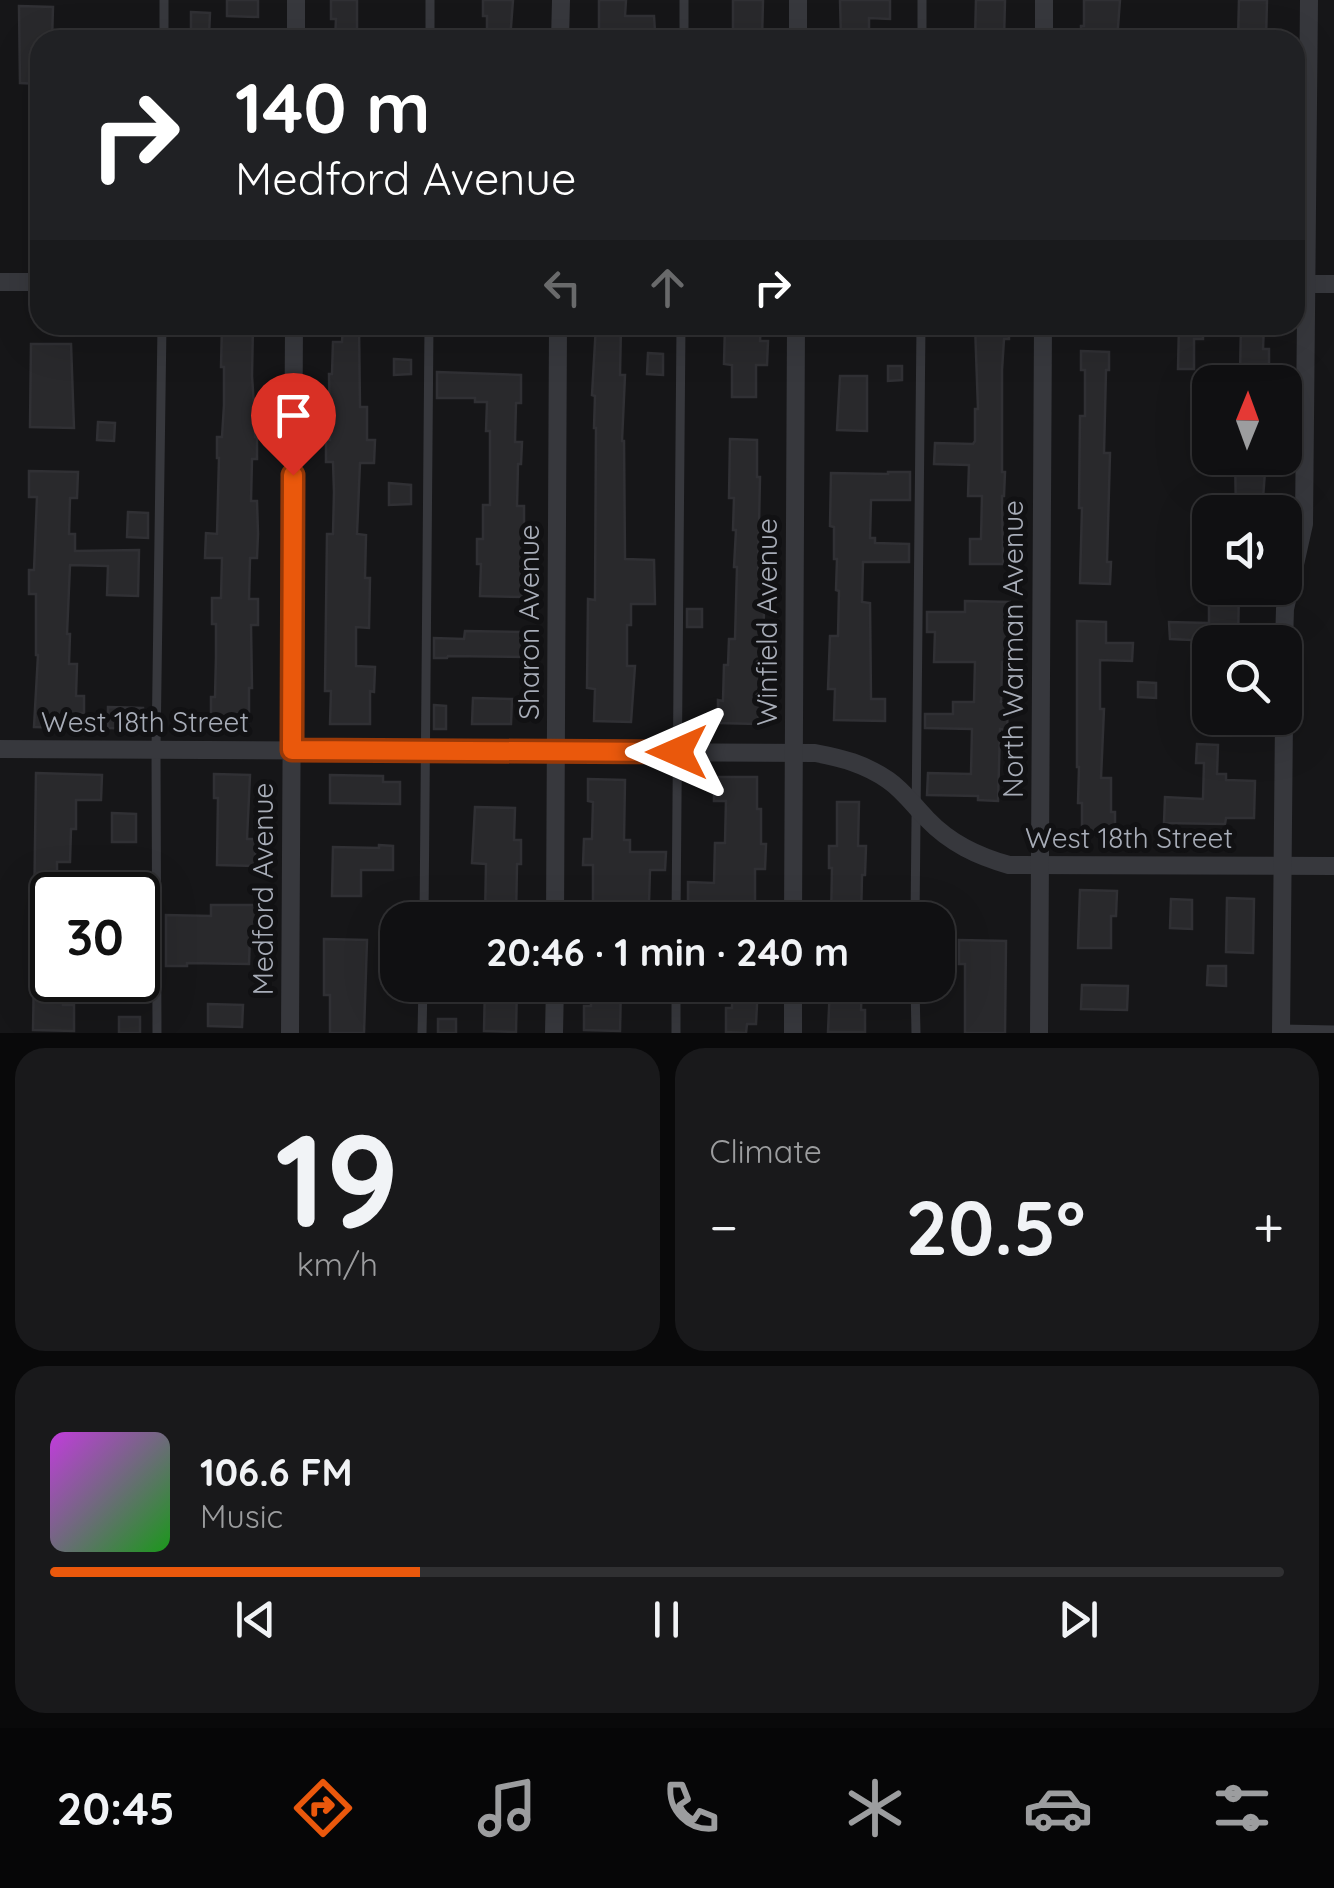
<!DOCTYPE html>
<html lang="en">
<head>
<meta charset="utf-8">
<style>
  :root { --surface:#101012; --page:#19191b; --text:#f1f3f6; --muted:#9c9d9f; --line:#303032; --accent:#ea580c }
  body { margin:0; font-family:Quicksand,sans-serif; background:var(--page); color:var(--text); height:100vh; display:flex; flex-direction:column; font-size:38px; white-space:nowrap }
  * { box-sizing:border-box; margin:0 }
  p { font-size:32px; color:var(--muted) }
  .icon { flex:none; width:55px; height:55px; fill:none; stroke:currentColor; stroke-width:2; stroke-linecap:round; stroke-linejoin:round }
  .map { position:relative; height:1033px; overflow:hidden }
  .details { display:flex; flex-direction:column; gap:15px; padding:15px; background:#09090a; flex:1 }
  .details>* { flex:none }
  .banner { position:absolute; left:30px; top:30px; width:1275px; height:305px; border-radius:30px; box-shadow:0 10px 40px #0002,0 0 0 2px var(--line); background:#202124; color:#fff; overflow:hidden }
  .needle { width:65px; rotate:1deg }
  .tools { position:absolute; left:1192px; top:365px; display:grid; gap:20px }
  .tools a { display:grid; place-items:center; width:110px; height:110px; border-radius:20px; background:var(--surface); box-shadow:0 10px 40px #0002,0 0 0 2px var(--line); font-size:50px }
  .speed { position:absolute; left:30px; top:872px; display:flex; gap:20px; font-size:50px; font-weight:700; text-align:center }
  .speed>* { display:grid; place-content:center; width:130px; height:130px; border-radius:50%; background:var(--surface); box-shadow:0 10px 40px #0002,0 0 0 2px var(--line); line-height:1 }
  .speed .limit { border:5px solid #111; border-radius:15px; background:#fff; color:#111 }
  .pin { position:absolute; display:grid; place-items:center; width:85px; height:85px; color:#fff; margin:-102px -42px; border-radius:50% 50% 50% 0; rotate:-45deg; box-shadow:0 0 10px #0007 }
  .pin .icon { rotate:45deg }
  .me { position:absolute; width:110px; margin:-55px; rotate:270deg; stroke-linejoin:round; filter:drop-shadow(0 0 8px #0008) }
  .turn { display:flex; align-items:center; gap:35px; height:210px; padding:0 40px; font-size:45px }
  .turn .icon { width:130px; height:130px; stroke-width:2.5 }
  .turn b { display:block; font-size:70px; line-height:85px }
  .lanes { display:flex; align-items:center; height:95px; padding:0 40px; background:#0003; justify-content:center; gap:50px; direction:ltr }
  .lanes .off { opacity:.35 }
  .big { font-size:75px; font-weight:700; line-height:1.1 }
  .details .tile { flex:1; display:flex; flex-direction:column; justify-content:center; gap:15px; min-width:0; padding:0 35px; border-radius:30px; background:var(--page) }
  .details .dial { align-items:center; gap:0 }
  .dial b { font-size:130px; line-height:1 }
  .song { display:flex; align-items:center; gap:30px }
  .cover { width:120px; height:120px; border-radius:15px; background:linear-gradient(135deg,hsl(290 70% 55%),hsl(120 70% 35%)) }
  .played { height:10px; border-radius:5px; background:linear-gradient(90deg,var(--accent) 30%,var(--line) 30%) }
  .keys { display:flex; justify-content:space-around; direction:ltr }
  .heat { display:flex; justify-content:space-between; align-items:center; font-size:55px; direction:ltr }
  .details .tiles { flex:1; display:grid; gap:15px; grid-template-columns:1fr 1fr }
  .tile:last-child { grid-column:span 2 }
  .trip { position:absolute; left:380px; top:902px; width:575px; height:100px; border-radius:30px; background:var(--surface); box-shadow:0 10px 40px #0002,0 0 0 2px var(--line); font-weight:700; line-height:100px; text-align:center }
  .tab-bar { display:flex; height:160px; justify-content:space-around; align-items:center; background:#060607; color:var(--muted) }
  .tab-bar .icon { width:70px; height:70px }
  .tab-bar .on { color:var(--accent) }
  .tab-bar b { font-size:45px; color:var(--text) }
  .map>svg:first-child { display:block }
</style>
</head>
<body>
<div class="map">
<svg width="1334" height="1033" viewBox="0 0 1334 1033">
  <rect width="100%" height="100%" fill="#161618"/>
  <!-- building -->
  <g fill="#29292c" stroke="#303034" stroke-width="2.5">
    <path d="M 227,0 L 258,0 L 258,17 L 227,16 Z"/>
    <path d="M 331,0 L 357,0 L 357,40 L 335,40 L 336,19 L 331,19 Z"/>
    <path d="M 483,0 L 513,0 L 510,40 L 487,40 L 487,16 L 483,16 Z"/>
    <path d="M 599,0 L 626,0 L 625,16 L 654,16 L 655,32 L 622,30 L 622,40 L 599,40 Z"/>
    <path d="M 733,0 L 763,0 L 762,40 L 733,40 Z"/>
    <path d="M 840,0 L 890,0 L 890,19 L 869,18 L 869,40 L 841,40 Z"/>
    <path d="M 976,0 L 1005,0 L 1004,40 L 975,40 Z"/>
    <path d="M 1084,0 L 1120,0 L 1117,40 L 1081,40 L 1081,26 L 1084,26 Z"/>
    <path d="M 1239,0 L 1267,0 L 1266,40 L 1238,40 Z"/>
    <path d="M 19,6 L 53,7 L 52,40 L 40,40 L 40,84 L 20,83 Z"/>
    <path d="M 191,12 L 210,13 L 209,37 L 191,37 Z"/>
    <path d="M 222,325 L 253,325 L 252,376 L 254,406 L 255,406 L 255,437 L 257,437 L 257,459 L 252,459 L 251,501 L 257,501 L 258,534 L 257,558 L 250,558 L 249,599 L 258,599 L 258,625 L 251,625 L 252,688 L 249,688 L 249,722 L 211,722 L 211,697 L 215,697 L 216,657 L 216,624 L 212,624 L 212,598 L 221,598 L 222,558 L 205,558 L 206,533 L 217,534 L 219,458 L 217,458 L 217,437 L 222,437 L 224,405 L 224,367 L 221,367 Z"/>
    <path d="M 343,325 L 359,325 L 360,407 L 367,407 L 367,440 L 375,440 L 374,463 L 360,463 L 357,534 L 366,535 L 365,578 L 370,578 L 369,628 L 356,627 L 356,666 L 375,667 L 374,692 L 370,691 L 370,724 L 330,724 L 331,691 L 325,691 L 327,534 L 333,534 L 334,492 L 333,462 L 326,462 L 326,440 L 330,440 L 329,374 L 332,374 L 333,342 L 342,342 Z"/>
    <path d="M 596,325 L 621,325 L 620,375 L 625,375 L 622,441 L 624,441 L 625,559 L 654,560 L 655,604 L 631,604 L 631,625 L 627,625 L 627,666 L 635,666 L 631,722 L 594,721 L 595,689 L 587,688 L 588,599 L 595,600 L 596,428 L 594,428 L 595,396 L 592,395 Z"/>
    <path d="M 725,325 L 761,325 L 760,341 L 768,341 L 767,365 L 756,365 L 756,397 L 732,397 L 732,365 L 724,364 Z"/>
    <path d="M 975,325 L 1009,325 L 1009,339 L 1004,339 L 1002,370 L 1002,472 L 1005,472 L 1004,496 L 1002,496 L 1003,564 L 970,564 L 970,539 L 981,539 L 982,496 L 968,496 L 969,465 L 934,464 L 935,443 L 973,444 L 975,441 L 975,409 L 978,409 Z"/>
    <path d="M 1179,325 L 1203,325 L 1203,339 L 1194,339 L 1194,369 L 1178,369 Z"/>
    <path d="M 1241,325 L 1264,325 L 1263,349 L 1269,349 L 1269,374 L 1240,374 Z"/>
    <path d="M 31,344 L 71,344 L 74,428 L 30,427 Z"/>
    <path d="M 1081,351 L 1109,352 L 1109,370 L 1106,370 L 1104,453 L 1110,453 L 1107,562 L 1111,562 L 1110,584 L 1080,583 L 1082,508 L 1079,508 L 1080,416 L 1085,416 L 1085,370 L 1081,370 Z"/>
    <path d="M 648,353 L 663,354 L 663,375 L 647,374 Z"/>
    <path d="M 394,359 L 411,360 L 411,374 L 394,375 Z"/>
    <path d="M 888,366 L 902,366 L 902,380 L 888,381 Z"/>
    <path d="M 437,372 L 521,375 L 521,403 L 516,403 L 515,442 L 522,442 L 521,464 L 518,464 L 517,506 L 524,506 L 524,597 L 480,596 L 481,564 L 477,564 L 477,539 L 483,539 L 483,505 L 490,505 L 490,431 L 486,431 L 487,402 L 475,402 L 475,398 L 437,398 Z"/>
    <path d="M 840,376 L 867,376 L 867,431 L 837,430 Z"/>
    <path d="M 98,422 L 115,423 L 114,441 L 97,440 Z"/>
    <path d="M 730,439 L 757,440 L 757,477 L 760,477 L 758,574 L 761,574 L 760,607 L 764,607 L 763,666 L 766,666 L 766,690 L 760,690 L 758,724 L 718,723 L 718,700 L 723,701 L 724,665 L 728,665 L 729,639 L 735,639 L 737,567 L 734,567 L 736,530 L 733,530 L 734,498 L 729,498 Z"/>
    <path d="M 1235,458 L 1266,458 L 1262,512 L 1236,511 Z"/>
    <path d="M 29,471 L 78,472 L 77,498 L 70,498 L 69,534 L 75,534 L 75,551 L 139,550 L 138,596 L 107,595 L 108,566 L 70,565 L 67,634 L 70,634 L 69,664 L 77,664 L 76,696 L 84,696 L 84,713 L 74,713 L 74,728 L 34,727 L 38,655 L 36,655 L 36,594 L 29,594 L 29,570 L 34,570 L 37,497 L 29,497 Z"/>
    <path d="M 888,472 L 910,472 L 910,500 L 871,500 L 870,538 L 875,538 L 875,543 L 909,544 L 909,562 L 863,562 L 862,602 L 870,603 L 871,699 L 885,699 L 885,721 L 834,720 L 835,689 L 828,689 L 830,636 L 838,636 L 839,591 L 836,590 L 837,559 L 834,559 L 834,527 L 830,526 L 831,473 L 888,474 Z"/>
    <path d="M 389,483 L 411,485 L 411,504 L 389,505 Z"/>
    <path d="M 128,512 L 148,513 L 148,538 L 127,537 Z"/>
    <path d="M 1209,588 L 1239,588 L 1238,642 L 1170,639 L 1169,622 L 1209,623 Z"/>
    <path d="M 965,601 L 1010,602 L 1006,662 L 1002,662 L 1001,702 L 1008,703 L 1007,730 L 1000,729 L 998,801 L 978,800 L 978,796 L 927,795 L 928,773 L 971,774 L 972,729 L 925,728 L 925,714 L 953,714 L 953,702 L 974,702 L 975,662 L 934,662 L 935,632 L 927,632 L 927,612 L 965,612 Z"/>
    <rect x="687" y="609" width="15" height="18"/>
    <path d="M 1077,621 L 1106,622 L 1106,643 L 1133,643 L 1132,661 L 1100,660 L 1100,709 L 1104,709 L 1101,778 L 1111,778 L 1111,812 L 1115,812 L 1115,834 L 1082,833 L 1082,803 L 1078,803 L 1079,767 L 1077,767 Z"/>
    <path d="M 465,631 L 526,632 L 526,657 L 448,656 L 447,658 L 434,658 L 434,638 L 464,639 Z"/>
    <path d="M 1138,682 L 1156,683 L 1156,698 L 1138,697 Z"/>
    <path d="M 473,698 L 512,699 L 511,724 L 472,724 Z"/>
    <path d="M 434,705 L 446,706 L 446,729 L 434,729 Z"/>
    <path d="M 108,707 L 143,708 L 143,729 L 108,728 Z"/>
    <path d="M 1197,744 L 1218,745 L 1217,774 L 1226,774 L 1226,780 L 1255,781 L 1254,818 L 1226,818 L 1225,824 L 1164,823 L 1165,797 L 1203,799 L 1204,763 L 1196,763 Z"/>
    <path d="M 36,773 L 102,775 L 101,800 L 76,800 L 76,829 L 71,829 L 70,862 L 57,862 L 57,895 L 52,895 L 52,916 L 34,917 Z"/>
    <path d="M 214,774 L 250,775 L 247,839 L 256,839 L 255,866 L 217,865 L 218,798 L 214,798 Z"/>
    <path d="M 330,775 L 383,776 L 383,782 L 400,782 L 400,804 L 330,803 Z"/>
    <path d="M 714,777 L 757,777 L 757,809 L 761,809 L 761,844 L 766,844 L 765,869 L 755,869 L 755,920 L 728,920 L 728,903 L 688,903 L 688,882 L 714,883 L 715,843 L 725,843 L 726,801 L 714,801 Z"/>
    <path d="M 588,779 L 625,780 L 624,840 L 630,840 L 630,852 L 666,852 L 665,870 L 650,870 L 649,903 L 630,903 L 630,920 L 588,920 L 588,906 L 593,906 L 593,865 L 583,865 L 584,839 L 592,839 L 593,802 L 588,801 Z"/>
    <path d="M 837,802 L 859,802 L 858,846 L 866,846 L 865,875 L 862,875 L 861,920 L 831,920 L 832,868 L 829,868 L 829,846 L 837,846 Z"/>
    <path d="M 475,807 L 515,808 L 514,840 L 521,840 L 521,864 L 517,864 L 516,920 L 485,920 L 486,864 L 472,863 Z"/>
    <path d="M 112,813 L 136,814 L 136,842 L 112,842 Z"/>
    <path d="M 379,845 L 393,846 L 393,870 L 361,870 L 361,896 L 332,896 L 333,847 L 379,848 Z"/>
    <path d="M 1080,890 L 1117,891 L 1116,916 L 1111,916 L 1111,948 L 1078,948 Z"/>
    <path d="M 1227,898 L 1254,899 L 1253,953 L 1226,952 Z"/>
    <path d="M 1171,899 L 1192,900 L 1192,929 L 1170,928 Z"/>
    <path d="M 211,905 L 257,905 L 256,931 L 250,931 L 249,964 L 187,963 L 187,966 L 166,966 L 166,915 L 211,916 Z"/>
    <path d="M 324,939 L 367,940 L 364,1033 L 330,1033 L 330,995 L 324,995 Z"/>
    <path d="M 959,940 L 1006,941 L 1005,1033 L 965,1033 L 965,964 L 959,964 Z"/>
    <path d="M 1208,966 L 1226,966 L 1226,986 L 1207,985 Z"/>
    <path d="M 34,973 L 52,973 L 52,980 L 63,980 L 63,1005 L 74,1005 L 74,1031 L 33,1030 Z"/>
    <path d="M 485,985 L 517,985 L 516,1032 L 484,1031 Z"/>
    <path d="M 591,985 L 621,985 L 620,1031 L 584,1030 L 584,1006 L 591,1006 Z"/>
    <path d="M 732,985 L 758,985 L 756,1024 L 747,1024 L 746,1033 L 726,1032 L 726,1008 L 732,1008 Z"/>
    <path d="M 830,985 L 862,985 L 861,1010 L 865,1010 L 865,1032 L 828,1032 Z"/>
    <path d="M 1082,985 L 1128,986 L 1127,1010 L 1081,1009 Z"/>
    <path d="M 208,1004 L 243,1005 L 242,1027 L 208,1026 Z"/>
    <rect x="119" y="1017" width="21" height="16"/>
    <rect x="438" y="1019" width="18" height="14"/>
  </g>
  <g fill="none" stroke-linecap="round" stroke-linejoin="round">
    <!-- service -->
    <g stroke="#37383d" stroke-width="9">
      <path d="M 164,40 L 164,0"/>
      <path d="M 430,40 L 430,0"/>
      <path d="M 684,40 L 684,0"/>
      <path d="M 922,40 L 922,0"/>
      <path d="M 424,920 L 429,325"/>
      <path d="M 676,920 L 681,325"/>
      <path d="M 915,920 L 921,325"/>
      <path d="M 915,985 L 916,1033"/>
      <path d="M 1282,1029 L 1334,1030"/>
      <path d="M 157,1033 L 156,750 L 162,325"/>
      <path d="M 422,1033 L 423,985"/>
      <path d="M 676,1033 L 676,985"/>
    </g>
    <!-- minor -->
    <g stroke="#37383d" stroke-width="18">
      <path d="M 296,40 L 296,0"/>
      <path d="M 560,40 L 561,0"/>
      <path d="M 798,40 L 798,0"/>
      <path d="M 1044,40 L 1044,0"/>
      <path d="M 0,282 L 40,282"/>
      <path d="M 1295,284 L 1334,284"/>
      <path d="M 1284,642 L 1285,609 L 1304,524 L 1309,0"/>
      <path d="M 0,749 L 815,753 C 842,758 865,764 888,780 C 904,791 914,806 927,819 C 950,843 977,856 1009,865 L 1334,866"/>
      <path d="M 555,920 L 558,325"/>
      <path d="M 793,920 L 796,325"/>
      <path d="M 290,1033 L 294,325"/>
      <path d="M 554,1033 L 555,985"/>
      <path d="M 793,1033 L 793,985"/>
      <path d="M 1039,1033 L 1043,325"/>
      <path d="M 1281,1033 L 1284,718"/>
    </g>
  </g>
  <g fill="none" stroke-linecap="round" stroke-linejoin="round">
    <defs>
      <path id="route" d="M 293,475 L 292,750 L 677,752"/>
    </defs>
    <!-- route casing -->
    <use href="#route" stroke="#983908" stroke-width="25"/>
    <!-- route -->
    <use href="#route" stroke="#ea580c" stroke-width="18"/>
  </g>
  <g text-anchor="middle" stroke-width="10" stroke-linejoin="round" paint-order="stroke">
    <!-- street labels -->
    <g font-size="28" fill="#a8adb8" stroke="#111113">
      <text transform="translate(529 622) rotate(-90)" y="10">Sharon Avenue</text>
      <text transform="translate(767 622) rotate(-90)" y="10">Winfield Avenue</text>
      <text transform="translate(1013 649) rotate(-90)" y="10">North Warman Avenue</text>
      <text x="145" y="732">West 18th Street</text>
      <text x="1129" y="848">West 18th Street</text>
      <text transform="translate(263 889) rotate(-90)" y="10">Medford Avenue</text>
    </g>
  </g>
</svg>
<div class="tools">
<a><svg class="needle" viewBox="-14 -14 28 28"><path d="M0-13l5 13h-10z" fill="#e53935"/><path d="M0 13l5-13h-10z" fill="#9c9d9f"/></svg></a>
<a><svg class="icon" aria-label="sound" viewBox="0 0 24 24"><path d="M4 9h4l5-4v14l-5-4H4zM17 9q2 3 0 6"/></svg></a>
<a><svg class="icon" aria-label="search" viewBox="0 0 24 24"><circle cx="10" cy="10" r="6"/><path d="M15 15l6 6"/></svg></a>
</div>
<div class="speed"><div class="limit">30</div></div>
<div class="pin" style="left:293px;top:475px;background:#d93025"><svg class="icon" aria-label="arrive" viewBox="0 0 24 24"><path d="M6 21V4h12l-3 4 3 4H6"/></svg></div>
<svg class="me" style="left:677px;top:752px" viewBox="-20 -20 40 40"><path d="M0-17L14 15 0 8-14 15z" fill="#ea580c" stroke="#fff" stroke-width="4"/></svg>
<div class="trip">20:46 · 1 min · 240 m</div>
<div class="banner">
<div class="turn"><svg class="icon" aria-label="right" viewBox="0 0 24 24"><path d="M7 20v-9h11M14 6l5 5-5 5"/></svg><div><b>140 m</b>Medford Avenue</div></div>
<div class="lanes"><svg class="icon off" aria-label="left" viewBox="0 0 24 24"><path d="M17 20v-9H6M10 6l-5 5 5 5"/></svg><svg class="icon off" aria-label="ahead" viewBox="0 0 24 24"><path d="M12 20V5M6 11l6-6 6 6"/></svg><svg class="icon" aria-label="right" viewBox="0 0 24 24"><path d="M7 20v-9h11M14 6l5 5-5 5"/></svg></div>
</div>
</div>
<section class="details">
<div class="tiles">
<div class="tile dial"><b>19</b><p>km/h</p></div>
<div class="tile"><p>Climate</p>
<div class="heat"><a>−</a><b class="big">20.5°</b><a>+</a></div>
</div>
<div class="tile">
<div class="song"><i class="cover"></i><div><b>106.6 FM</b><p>Music</p></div></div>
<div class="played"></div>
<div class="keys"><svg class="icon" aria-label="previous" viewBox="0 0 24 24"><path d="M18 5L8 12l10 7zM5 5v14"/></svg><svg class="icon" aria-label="pause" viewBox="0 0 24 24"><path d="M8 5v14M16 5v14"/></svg><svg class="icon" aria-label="next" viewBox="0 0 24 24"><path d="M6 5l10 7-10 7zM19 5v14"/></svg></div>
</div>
</div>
</section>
<nav class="tab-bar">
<b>20:45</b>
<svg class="icon on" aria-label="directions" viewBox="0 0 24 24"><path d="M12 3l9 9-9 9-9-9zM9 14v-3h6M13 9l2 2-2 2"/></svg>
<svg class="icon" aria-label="music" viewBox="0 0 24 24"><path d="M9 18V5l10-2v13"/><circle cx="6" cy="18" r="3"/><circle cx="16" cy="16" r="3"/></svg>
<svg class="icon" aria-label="phone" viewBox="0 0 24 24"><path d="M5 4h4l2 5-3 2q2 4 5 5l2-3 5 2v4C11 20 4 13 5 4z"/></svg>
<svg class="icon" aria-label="climate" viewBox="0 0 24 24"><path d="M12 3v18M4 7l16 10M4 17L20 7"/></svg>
<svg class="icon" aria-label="car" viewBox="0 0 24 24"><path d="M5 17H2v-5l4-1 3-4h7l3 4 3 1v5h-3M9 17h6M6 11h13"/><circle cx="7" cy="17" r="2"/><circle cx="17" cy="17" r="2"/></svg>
<svg class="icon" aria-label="filters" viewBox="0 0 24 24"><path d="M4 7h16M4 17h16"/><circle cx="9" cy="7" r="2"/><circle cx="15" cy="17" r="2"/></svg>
</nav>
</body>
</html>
